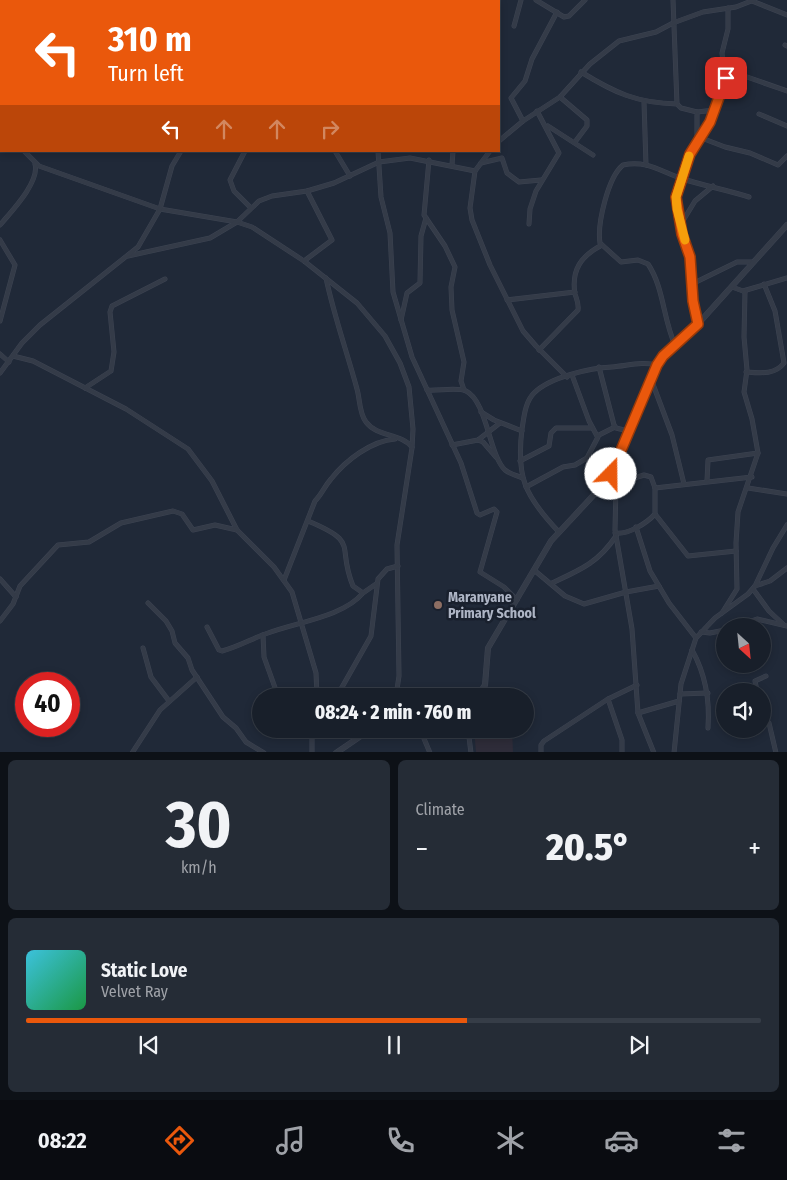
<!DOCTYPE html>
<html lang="en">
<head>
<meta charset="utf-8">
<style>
  :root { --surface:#181f2a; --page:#252c36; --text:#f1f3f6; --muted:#9fa2a8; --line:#363d47; --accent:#ea580c }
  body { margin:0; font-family:"Fira Sans Condensed",sans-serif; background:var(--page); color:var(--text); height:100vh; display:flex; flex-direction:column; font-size:19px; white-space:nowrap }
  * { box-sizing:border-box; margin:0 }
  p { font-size:16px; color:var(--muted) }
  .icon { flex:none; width:28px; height:28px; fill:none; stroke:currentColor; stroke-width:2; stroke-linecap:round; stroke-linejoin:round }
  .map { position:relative; height:752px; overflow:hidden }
  .panel { display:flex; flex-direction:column; gap:8px; padding:8px; background:#0d1117; flex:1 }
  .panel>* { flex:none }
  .hud { position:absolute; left:0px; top:0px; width:500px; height:152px; box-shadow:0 2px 8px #0003,0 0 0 1px var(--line); background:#ea580c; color:#fff; overflow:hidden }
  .needle { width:32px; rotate:153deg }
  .tools { position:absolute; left:716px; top:618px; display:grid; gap:10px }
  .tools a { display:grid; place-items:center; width:55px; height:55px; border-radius:50%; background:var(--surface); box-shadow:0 2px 8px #0003,0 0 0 1px var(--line); font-size:25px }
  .speed { position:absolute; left:15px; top:672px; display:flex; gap:10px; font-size:25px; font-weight:700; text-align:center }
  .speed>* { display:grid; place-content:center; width:65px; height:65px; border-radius:50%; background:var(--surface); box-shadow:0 2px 8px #0003,0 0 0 1px var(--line); line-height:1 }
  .speed .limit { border:8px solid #d22; background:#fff; color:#111 }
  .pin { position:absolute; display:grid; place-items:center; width:42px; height:42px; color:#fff; margin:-21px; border-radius:10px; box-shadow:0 2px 8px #0006 }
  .me { position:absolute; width:55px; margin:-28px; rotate:22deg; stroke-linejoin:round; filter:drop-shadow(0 0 4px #0008) }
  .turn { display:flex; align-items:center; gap:18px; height:105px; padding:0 25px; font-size:22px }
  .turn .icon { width:65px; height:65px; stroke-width:2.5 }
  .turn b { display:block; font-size:35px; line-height:42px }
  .lanes { display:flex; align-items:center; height:48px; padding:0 25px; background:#0003; justify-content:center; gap:25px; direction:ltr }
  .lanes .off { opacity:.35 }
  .big { font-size:38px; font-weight:800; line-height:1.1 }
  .panel .tile { flex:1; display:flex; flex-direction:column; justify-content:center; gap:8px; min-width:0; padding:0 18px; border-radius:8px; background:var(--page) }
  .panel .dial { align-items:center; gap:0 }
  .dial b { font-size:65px; line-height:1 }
  .song { display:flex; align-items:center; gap:15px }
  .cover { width:60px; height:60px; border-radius:8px; background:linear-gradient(135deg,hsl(190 70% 55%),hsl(140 70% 35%)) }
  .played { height:5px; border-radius:2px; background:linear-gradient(90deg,var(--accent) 60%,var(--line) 60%) }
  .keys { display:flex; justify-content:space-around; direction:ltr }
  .heat { display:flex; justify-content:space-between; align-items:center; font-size:28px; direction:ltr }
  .panel .tiles { flex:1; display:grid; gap:8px; grid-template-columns:1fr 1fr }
  .tile:last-child { grid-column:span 2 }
  .trip { position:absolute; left:252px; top:688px; width:282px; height:50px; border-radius:25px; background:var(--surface); box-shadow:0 2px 8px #0003,0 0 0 1px var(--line); font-weight:800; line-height:50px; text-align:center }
  .menu { display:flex; height:80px; justify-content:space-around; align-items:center; background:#0a0c11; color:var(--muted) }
  .menu .icon { width:35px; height:35px }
  .menu .selected { color:var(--accent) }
  .menu b { font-size:22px; color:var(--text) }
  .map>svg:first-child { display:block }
</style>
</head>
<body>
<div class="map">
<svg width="787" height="753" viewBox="0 0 787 753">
  <rect width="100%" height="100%" fill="#202938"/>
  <!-- medical -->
  <path fill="#2e2c39" d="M 474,729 L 512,729 L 513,752 L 476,752 Z"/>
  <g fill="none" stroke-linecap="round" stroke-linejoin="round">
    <defs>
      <g id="minor">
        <path d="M 287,0 L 287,1"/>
        <path d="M 313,0 L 313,1"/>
        <path d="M 434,0 L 434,1"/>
        <path d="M 536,0 L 564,17 L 569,16 L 585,0"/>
        <path d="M 673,0 L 677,104"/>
        <path d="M 28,1 L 28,0"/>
        <path d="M 174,1 L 177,0"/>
        <path d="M 227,1 L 228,0"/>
        <path d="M 382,1 L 382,0"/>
        <path d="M 479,1 L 480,0"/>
        <path d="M 752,1 L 787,15"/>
        <path d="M 514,26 L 521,0"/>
        <path d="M 0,30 L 1,30"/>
        <path d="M 785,45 L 787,46"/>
        <path d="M 724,69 L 787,91"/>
        <path d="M 581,72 C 615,93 637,103 677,104 L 681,108 L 697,112 L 697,139"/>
        <path d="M 0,90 L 1,88"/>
        <path d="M 560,97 L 587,120 L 587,126 L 575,142"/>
        <path d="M 644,102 L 646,165"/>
        <path d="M 697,112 L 715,110"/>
        <path d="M 759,114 L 787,126"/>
        <path d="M 523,121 L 511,98 L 525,81 L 532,59 L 557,12"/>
        <path d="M 548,126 L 593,155"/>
        <path d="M 699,137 L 712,117 L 725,82 L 722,53 L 728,29 L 728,8"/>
        <path d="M 499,141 L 523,121 L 560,97 L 590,64 L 619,41 L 656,32 L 673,23 L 703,12 L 736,7 L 754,0"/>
        <path d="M 0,147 L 1,146"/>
        <path d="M 24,151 L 39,166 L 160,209 L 237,222 L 252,227 L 304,261 L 357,303 L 385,336 L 400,363 L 409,387 L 413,429 L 412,448 L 397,545 L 399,676 L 396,696"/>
        <path d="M 245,151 L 230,180 L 234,191 L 250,207"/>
        <path d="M 335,151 L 350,176"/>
        <path d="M 378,151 L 381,197 L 390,233 L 393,292 L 412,357 L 461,463 L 477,513 L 480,515 L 494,509 L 497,512 L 480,572 L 504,587 L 517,600"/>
        <path d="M 490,151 L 475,171 L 470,208 L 472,220 L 490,265 L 523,331 L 536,346 L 567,377"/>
        <path d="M 429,160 L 424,215 L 445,246 L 455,267 L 451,287 L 452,310 L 464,362 L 461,381 L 464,390"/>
        <path d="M 481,163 L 502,158 L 507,173 L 519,182 L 541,180"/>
        <path d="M 452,165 L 453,151"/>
        <path d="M 529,224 L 530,209 L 536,191 L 559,153 L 537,111"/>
        <path d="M 681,224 L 695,201 L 713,186"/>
        <path d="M 0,225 C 11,212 40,182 35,164"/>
        <path d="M 0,240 L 15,265 L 0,321"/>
        <path d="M 128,256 L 210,238 L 237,222 L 259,201 L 272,196 L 307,191 L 334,183 L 379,162 L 410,158 L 475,171"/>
        <path d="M 304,261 L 332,240 L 307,191"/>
        <path d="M 326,278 C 334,316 347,352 357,389 C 360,399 359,413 366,422 C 377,437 401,433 412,447"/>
        <path d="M 694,283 L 737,262 L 754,262"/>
        <path d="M 732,287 L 743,291 L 787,278"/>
        <path d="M 507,300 L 575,292"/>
        <path d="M 401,320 L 407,293 L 420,283 L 421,236 L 426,218"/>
        <path d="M 698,324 C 694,302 694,281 690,258 C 688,241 679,224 676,206 C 673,189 690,151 699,137 L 725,147 L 750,153 L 778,165 L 787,156"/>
        <path d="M 675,345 C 663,319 664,288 648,264 L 638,260 L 621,262 L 600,243 C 597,224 608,177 623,165 C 648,160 661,172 683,179 C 705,186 727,190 749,197"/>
        <path d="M 539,350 L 578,310 C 579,304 577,300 575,294 C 571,270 581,256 602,245"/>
        <path d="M 0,354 L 9,362"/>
        <path d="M 13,356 L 33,361 L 126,409 L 188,449 L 212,481 L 237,530 L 274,567 L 292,592 L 316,673 L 317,696"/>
        <path d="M 599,367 L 614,425 L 616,428 L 628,431"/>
        <path d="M 746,372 C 760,373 775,375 784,363 L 775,311 L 764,284"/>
        <path d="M 0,373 L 22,343 L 40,325 L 138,247 L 160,209 L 172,166 L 181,151"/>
        <path d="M 572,375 L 589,421 L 597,436 L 615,427"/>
        <path d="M 651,379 L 672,435 L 684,484"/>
        <path d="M 85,388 L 111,371 L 114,352 L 110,312 L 112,306 L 165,279"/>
        <path d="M 427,390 C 437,391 459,387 466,391 C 487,401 489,455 505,470 C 510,474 517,476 523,478"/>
        <path d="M 481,412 L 494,420 L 522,431"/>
        <path d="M 478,440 L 483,442 L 496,457"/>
        <path d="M 452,445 L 478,440 L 500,423"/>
        <path d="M 520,461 L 549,446 L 551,433 L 556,428 L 592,428"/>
        <path d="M 609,477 L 616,486 L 615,530 L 632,629 L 638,713 L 654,753"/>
        <path d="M 707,481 L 708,460 L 758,453"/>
        <path d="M 615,484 L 644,475 L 651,477 L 655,488 L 752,477"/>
        <path d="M 526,487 L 563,467 L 575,465 L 587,458 L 598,437"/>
        <path d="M 748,488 L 787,494"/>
        <path d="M 655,514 L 688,556 L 736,551"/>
        <path d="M 308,521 C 361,543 336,545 353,586 L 363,593 L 376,584"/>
        <path d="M 636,527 L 650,571 L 669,603 L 696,638"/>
        <path d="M 558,531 C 525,496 516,477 522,429 C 524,417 525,402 534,393 C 550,377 590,368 612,367 C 627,366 642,361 657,365"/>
        <path d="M 615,533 C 628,535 647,523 655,514 L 655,488"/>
        <path d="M 534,570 L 565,596 L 584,604 L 626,592 L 659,586"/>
        <path d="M 0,579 L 16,597"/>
        <path d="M 284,580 L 315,501 C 322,494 324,487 331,479 C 346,460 371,441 395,439"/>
        <path d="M 552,583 C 580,570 598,563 616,536"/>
        <path d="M 755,586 L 770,581 L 787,568"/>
        <path d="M 753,589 L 769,611 L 784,625"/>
        <path d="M 148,603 L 166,621 L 172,631 L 175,643 L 188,658 L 192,670 L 223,717 L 236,728 L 246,742 L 264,753"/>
        <path d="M 722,613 L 737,589 L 736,543 L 738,512 L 758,453 L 752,419 L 744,392 L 747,370 L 744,337 L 745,291"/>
        <path d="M 0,621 L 13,604 L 20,586 L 58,545 L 89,542 L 121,523 L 173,511 L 182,514 L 193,530 L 215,525 L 237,530"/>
        <path d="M 736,626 L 757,619 L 787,626"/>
        <path d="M 207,627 L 219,650 L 222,651 C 238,647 253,638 268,633 C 297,622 343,617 363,593"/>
        <path d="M 701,632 L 710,633 L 725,630"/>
        <path d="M 263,635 L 264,657 L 278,696"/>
        <path d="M 143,648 L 151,677 L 169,701"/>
        <path d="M 692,650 C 706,675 710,700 708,728"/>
        <path d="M 757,691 L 755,681 L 766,676"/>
        <path d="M 680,694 L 708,693"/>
        <path d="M 337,696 L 371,636 L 378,579 L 387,569 L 398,566"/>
        <path d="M 608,699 L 622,740 L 622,753"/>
        <path d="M 638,713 L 679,701"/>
        <path d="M 762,716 L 769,723 L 776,753"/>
        <path d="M 296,729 L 312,737"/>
        <path d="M 420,729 L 430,753"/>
        <path d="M 471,729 L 469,737 L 471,753"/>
        <path d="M 132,753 L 160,710 L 197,677"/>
        <path d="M 312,753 L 312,737 L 315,729"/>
        <path d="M 541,753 L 541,745 L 544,741 L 608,699 L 637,685"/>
        <path d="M 674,753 L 681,684 L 696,638 L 715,618 L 748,594 L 755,586 L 773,548 L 787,525"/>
      </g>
      <g id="tertiary">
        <path d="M 464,696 L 481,691 L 485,685 L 488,648 L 551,541 L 602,486 L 611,474 L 659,361 L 698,324 L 787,225"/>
        <path d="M 336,753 L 371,729"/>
      </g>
    </defs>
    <!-- minor casing -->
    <use href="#minor" stroke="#3d4452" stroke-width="5"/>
    <!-- tertiary casing -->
    <use href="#tertiary" stroke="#3d4452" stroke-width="6"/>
    <!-- minor -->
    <use href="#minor" stroke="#343b48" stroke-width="4"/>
    <!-- tertiary -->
    <use href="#tertiary" stroke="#343b48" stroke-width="5"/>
  </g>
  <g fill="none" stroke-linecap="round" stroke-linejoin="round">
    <defs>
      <path id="route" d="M 611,474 L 657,365 L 663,356 L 698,324 L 693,301 L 690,257 L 682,234 L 676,197 L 690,154 L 710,122 L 726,78"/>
    </defs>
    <!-- route casing -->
    <use href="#route" stroke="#983908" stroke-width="12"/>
    <!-- route -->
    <use href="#route" stroke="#ea580c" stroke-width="9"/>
    <!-- slow -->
    <path stroke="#f59e0b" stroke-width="9" d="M 685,240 L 677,209 L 676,197 L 689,156"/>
  </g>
  <!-- markers -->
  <circle fill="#8d6e63" stroke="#19202d" stroke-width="2" cx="438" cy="605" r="5"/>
  <g text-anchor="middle" stroke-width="5" stroke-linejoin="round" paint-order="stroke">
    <!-- poi labels -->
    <g font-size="14" font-weight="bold" fill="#aeb5c5" stroke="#19202d" text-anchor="start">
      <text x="448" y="602">Maranyane<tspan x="448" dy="16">Primary School</tspan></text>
    </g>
  </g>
</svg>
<div class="tools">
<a><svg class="needle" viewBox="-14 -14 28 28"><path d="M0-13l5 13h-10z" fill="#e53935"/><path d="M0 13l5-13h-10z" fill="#9fa2a8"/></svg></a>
<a><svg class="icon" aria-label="sound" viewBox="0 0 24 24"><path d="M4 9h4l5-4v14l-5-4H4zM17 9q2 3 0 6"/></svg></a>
</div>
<div class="speed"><div class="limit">40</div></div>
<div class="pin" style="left:726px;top:78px;background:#d93025"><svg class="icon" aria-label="arrive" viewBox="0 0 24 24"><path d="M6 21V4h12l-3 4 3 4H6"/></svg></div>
<svg class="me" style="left:611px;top:474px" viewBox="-20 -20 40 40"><circle r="19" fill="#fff"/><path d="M0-13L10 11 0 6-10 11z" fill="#ea580c"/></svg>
<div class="trip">08:24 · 2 min · 760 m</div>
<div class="hud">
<div class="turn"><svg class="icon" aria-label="left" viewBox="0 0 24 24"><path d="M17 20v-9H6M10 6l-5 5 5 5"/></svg><div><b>310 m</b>Turn left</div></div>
<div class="lanes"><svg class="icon" aria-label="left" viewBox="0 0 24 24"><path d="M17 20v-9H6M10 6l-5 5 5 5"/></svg><svg class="icon off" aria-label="ahead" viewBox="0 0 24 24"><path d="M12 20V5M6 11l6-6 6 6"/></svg><svg class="icon off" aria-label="ahead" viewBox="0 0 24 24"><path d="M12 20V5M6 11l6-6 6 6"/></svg><svg class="icon off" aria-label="right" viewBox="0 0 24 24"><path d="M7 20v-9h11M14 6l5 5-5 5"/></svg></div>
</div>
</div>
<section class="panel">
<div class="tiles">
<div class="tile dial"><b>30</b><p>km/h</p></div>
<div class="tile"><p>Climate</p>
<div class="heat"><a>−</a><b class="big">20.5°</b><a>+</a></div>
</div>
<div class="tile">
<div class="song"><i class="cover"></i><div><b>Static Love</b><p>Velvet Ray</p></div></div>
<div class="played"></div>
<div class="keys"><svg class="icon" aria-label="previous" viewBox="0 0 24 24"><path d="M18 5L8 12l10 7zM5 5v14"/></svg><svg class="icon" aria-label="pause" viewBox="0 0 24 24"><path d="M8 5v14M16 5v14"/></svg><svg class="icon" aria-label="next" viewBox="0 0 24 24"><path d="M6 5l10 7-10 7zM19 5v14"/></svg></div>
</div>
</div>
</section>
<nav class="menu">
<b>08:22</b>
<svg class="icon selected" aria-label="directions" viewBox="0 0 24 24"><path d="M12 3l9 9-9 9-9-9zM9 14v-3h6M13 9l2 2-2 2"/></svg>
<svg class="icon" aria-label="music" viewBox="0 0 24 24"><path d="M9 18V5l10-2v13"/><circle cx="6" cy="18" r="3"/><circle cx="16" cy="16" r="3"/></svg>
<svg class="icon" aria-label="phone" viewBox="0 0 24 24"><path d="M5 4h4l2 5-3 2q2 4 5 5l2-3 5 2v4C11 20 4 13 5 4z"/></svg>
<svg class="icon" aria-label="climate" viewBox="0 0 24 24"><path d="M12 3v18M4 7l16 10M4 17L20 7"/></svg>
<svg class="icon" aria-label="car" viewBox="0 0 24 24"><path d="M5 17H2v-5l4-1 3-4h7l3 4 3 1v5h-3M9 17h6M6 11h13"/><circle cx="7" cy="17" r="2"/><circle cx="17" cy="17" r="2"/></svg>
<svg class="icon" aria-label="filters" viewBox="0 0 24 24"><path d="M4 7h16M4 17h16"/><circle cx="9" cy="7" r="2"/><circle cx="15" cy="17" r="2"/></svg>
</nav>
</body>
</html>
